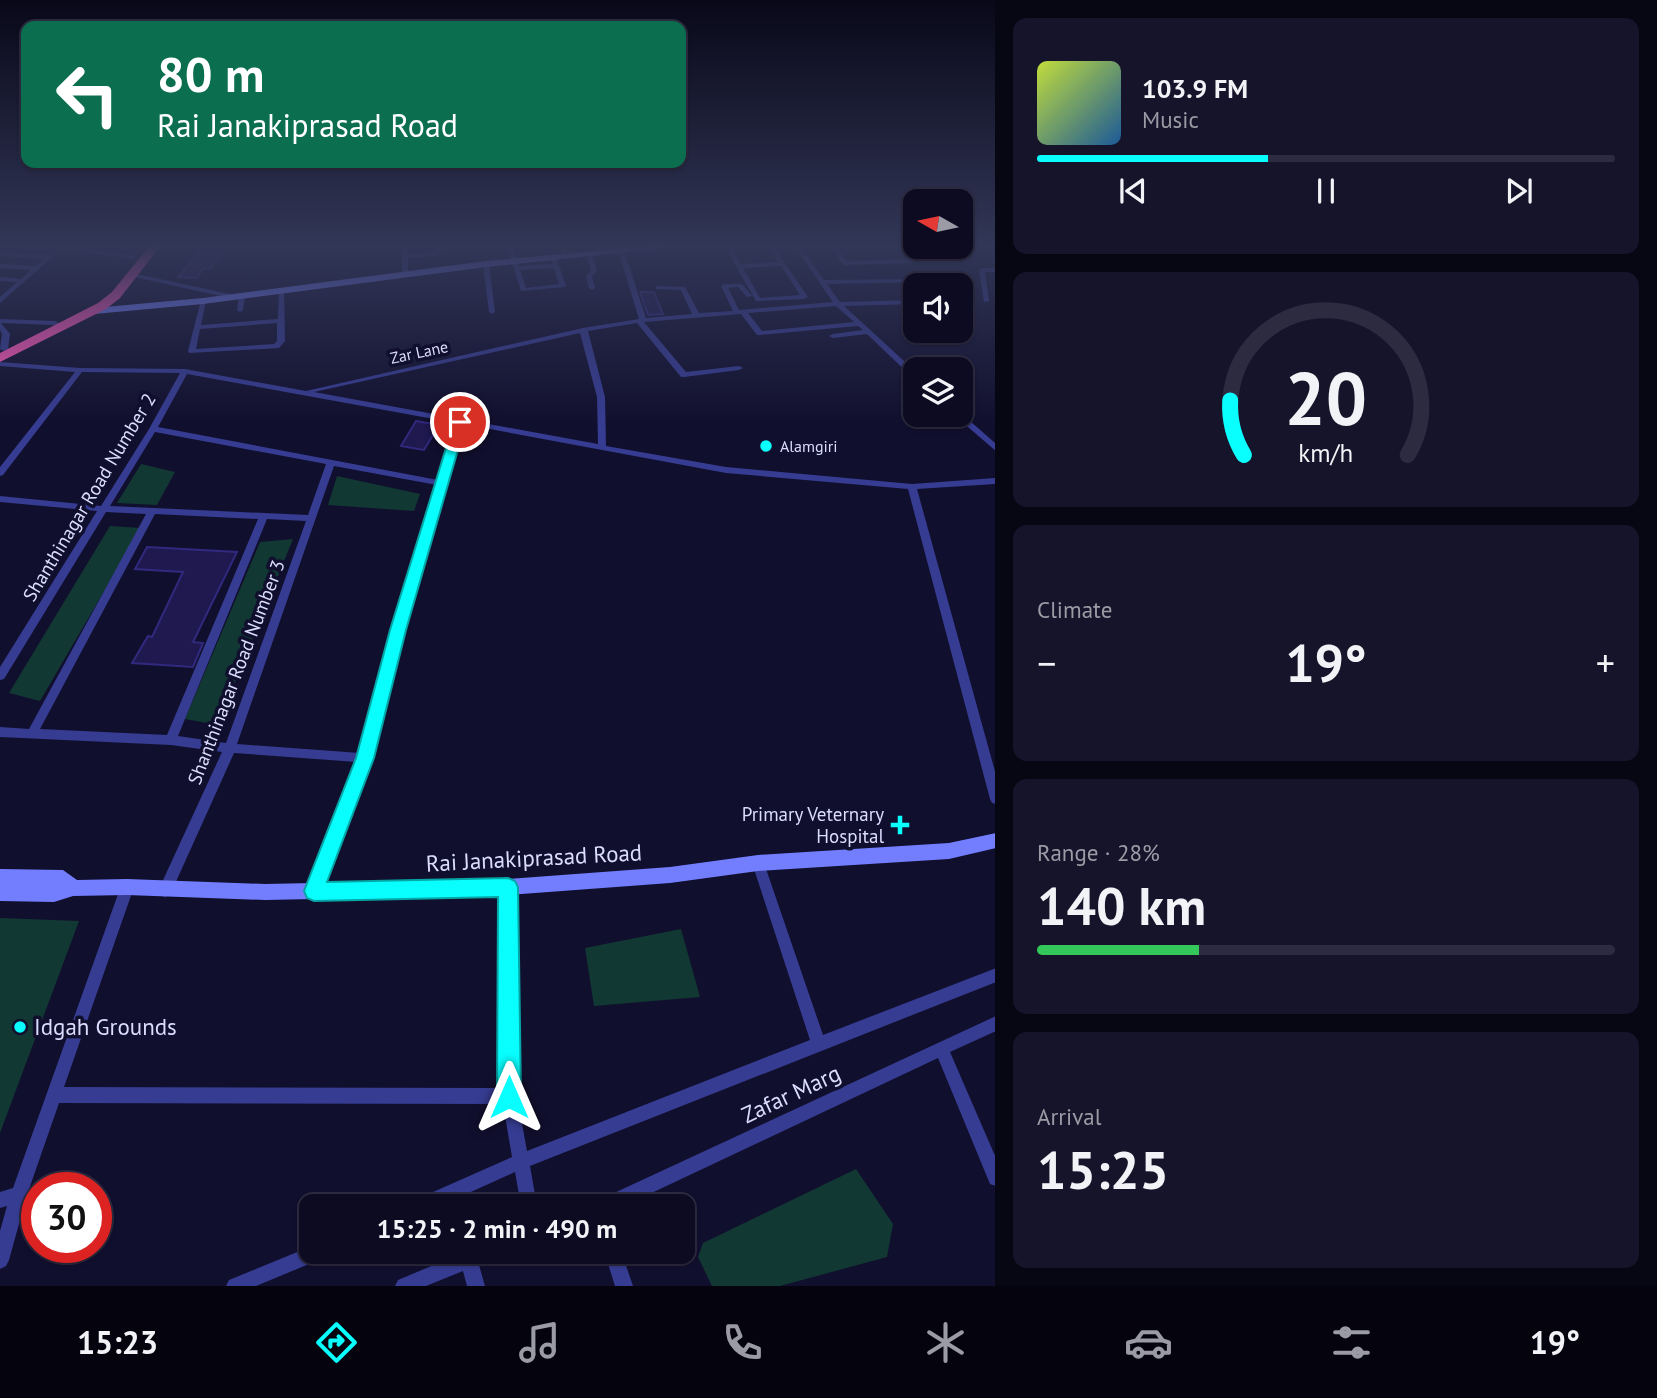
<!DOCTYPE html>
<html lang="en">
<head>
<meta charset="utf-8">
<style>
  :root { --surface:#0d0b22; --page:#16142a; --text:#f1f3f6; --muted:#9a9ba5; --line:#2d2b40; --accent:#08fffe }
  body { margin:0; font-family:"PT Sans",sans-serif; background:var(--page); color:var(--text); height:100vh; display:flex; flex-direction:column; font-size:26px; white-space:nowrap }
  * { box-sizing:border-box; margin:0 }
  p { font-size:23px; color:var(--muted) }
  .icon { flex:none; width:38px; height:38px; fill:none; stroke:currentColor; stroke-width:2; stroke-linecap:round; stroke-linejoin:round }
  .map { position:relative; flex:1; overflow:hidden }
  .drawer { display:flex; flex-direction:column; gap:18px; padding:18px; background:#070613; width:662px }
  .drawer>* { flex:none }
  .guide { position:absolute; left:21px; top:21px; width:665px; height:147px; border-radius:14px; box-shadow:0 2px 5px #0004,0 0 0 2px var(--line); background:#0b6e4f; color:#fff; overflow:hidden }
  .needle { width:46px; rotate:279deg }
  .tools { position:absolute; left:903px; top:189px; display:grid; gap:14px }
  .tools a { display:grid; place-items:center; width:70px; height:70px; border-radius:14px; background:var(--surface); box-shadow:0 2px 5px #0004,0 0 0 2px var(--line); font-size:35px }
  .speed { position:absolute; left:21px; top:1172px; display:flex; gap:14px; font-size:35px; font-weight:700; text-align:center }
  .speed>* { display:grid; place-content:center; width:91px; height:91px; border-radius:50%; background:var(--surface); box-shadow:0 2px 5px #0004,0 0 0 2px var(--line); line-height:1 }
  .speed .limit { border:10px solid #d22; background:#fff; color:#111 }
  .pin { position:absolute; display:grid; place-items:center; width:60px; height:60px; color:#fff; margin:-30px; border:4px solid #fff; border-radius:50%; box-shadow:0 2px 7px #0007 }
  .me { position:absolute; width:77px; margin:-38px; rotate:0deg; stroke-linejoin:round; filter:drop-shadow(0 0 5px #0008) }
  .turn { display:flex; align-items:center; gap:24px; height:147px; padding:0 21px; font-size:32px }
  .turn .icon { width:91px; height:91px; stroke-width:2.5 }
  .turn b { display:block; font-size:49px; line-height:60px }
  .big { font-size:52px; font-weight:700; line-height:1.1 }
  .drawer .widget { flex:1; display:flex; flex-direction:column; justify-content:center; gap:10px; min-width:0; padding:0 24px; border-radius:14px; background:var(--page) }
  .drawer .dial { align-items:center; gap:0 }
  .dial svg { height:182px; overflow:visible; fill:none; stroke:var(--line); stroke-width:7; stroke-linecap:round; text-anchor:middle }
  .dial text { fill:var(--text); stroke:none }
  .song { display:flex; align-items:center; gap:21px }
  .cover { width:84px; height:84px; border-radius:10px; background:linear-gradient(135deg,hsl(70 70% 55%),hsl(210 70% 35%)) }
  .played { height:7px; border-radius:4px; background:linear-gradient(90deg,var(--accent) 40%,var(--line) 40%) }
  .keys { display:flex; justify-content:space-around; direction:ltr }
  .heat { display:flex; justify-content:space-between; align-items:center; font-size:38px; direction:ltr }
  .charge { height:10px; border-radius:5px; background:linear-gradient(90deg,#34c759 28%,var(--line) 0) }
  .trip { position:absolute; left:299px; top:1194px; width:396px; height:70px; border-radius:14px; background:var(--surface); box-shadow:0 2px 5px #0004,0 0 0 2px var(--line); font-weight:700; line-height:70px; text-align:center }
  .tab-bar { display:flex; height:112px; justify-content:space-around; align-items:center; background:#05040e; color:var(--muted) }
  .tab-bar .icon { width:49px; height:49px }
  .tab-bar .on { color:var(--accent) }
  .tab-bar b { font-size:32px; color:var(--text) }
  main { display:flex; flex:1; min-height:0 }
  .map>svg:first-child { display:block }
</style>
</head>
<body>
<main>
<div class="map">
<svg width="996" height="1286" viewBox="0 0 996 1286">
  <rect width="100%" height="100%" fill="#110f2e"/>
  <!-- green -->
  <g fill="#113833">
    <path d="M 141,464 L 175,472 L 157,505 L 117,503 Z"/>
    <path d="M 337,476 L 420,494 L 414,511 L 328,505 Z"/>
    <path d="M 110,526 L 141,528 L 40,701 L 9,693 Z"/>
    <path d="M 293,539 L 218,725 L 185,719 L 260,542 Z"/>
    <path d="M 0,918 L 79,921 L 0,1133 Z"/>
    <path d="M 681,929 L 700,997 L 594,1006 L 585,948 Z"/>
    <path d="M 856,1169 L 893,1224 L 887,1257 L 780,1286 L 712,1286 L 698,1257 L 703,1243 Z"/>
  </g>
  <!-- building -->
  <g fill="#1f1950" stroke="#31297e" stroke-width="2">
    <path d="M 203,246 L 225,249 L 210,269 L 203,268 L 197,278 L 178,277 Z"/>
    <path d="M 640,292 L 654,292 L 663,314 L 648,315 Z"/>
    <path d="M 416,421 L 439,425 L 424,450 L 401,446 Z"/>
    <path d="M 147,547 L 237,552 L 193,642 L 203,643 L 193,667 L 132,663 L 148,636 L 152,637 L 183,572 L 135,569 Z"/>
  </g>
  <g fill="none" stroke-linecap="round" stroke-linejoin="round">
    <!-- street -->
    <g fill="#363c91" fill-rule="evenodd">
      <path d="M 60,244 L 67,244 L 0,303 L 0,297 L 17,282 L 0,281 L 0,277 L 21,279 L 31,270 L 0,268 L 0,264 L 35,266 L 44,259 L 0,256 L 0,252 L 48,255 Z"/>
      <path d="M 402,244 L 408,244 L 408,254 L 434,252 L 436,251 L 434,244 L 440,244 L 442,252 L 435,256 L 408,258 L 408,274 L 405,276 L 402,274 Z"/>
      <path d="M 506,244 L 512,244 L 519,266 L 553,264 L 551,258 L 556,257 L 566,286 L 565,287 L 521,291 ZM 554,268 L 559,284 L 526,288 L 520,270 Z"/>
      <path d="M 557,244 L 563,244 L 569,257 L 568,258 L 564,258 Z"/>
      <path d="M 723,244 L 729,244 L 741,264 L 778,262 L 766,244 L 772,244 L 808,297 L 805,299 L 756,301 ZM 781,266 L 800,295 L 760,298 L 743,268 Z"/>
      <path d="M 793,244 L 799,244 L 824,280 L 923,279 L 924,280 L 921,282 L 827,284 L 840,302 L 915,300 L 915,304 L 844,306 L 915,371 L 915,377 L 912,377 L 867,334 L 833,338 L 829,336 L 833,334 L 863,330 L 858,326 L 760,335 L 757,335 L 741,314 L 644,322 L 686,372 L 739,366 L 743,368 L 739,370 L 684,377 L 681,377 L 637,323 L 588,331 L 605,397 L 606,446 L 726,467 L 912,484 L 996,478 L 996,484 L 917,489 L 996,775 L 996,804 L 992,803 L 990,799 L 908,489 L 726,473 L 463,424 L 403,630 L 371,758 L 319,895 L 314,897 L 309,895 L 307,891 L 357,762 L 234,753 L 170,895 L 165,897 L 160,895 L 158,891 L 222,752 L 171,745 L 0,737 L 0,727 L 29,729 L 146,514 L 106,512 L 4,679 L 0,680 L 0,667 L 97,511 L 0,502 L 0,496 L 101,506 L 149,429 L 180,373 L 82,372 L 3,475 L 0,476 L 0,467 L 75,372 L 0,366 L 0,362 L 80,368 L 185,369 L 306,391 L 583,328 L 639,319 L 619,253 L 622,251 L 625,253 L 646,318 L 692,314 L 681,290 L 656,289 L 656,287 L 658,286 L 685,287 L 699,313 L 733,311 L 721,286 L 724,284 L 742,284 L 752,296 L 747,297 L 738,287 L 728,288 L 739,310 L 833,302 ZM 836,306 L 854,322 L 762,331 L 748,313 ZM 580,333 L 597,397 L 598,444 L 314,392 ZM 187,374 L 456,423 L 438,480 L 158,427 ZM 155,432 L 326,464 L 308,515 L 110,506 ZM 334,466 L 437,485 L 393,630 L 360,753 L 237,744 ZM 155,514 L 258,519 L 167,735 L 40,729 ZM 267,519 L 306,521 L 226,743 L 178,736 Z"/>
      <path d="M 828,244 L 834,244 L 847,261 L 907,259 L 897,244 L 903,244 L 914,261 L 911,263 L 845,265 L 843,264 Z"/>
      <path d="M 66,247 L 134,255 L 137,257 L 134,259 L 64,250 L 63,249 Z"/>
      <path d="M 589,254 L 592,256 L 597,270 L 592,277 L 595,288 L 592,290 L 589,288 L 586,277 L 591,270 L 586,256 Z"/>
      <path d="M 486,262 L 489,264 L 495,312 L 492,314 L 489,312 L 483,264 Z"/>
      <path d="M 996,268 L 996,272 L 985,272 L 989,301 L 984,302 L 979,270 L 982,268 Z"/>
      <path d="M 132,273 L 234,295 L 237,297 L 234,299 L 130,276 L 130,274 Z"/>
      <path d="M 960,285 C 963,285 966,286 967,288 L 964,290 L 961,289 Z"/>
      <path d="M 279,290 L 284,291 L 285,341 L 279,348 L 189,353 L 188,351 L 201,300 L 206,301 L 201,325 L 278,319 ZM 277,323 L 277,341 L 274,344 L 196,349 L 200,329 Z"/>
      <path d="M 242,294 L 245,296 L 243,310 L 240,312 L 237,310 L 239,296 Z"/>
      <path d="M 0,319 L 55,321 L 59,323 L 55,325 L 1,323 L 10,334 L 8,349 L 4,351 L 0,349 L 2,334 L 0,330 Z"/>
      <path d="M 961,413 L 996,444 L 996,451 L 954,415 L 961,415 Z"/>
      <path d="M 758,857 L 763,859 L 764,863 L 823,1035 L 996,968 L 996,982 L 530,1166 L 537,1206 L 521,1206 L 515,1172 L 440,1206 L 413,1206 L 415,1200 L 512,1157 L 503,1104 L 59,1103 L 27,1195 L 9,1260 L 6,1266 L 0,1269 L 0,1231 L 7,1206 L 0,1208 L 0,1192 L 13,1188 L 122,883 L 127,881 L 132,883 L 134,887 L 64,1087 L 501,1088 L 501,887 L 503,883 L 508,881 L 513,883 L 515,887 L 517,1096 L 527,1151 L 810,1040 L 752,863 L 753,859 Z"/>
      <path d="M 996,1016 L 996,1031 L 950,1052 L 996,1158 L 996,1186 L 990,1184 L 938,1058 L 624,1206 L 597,1206 L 599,1200 Z"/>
      <path d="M 312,1246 L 312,1251 L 328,1251 L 326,1257 L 256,1286 L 226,1286 L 229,1280 Z"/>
      <path d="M 467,1251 L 501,1251 L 499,1257 L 479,1265 L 485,1286 L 467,1286 L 463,1271 L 426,1286 L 395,1286 L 398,1280 Z"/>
      <path d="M 604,1251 L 621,1251 L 633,1286 L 615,1286 Z"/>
    </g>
    <!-- secondary -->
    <g fill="#737eff" fill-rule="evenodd">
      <path d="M 669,244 L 703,244 L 486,267 L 203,304 L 94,314 L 89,311 L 94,308 L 203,298 L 486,261 Z"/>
      <path d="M 996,833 L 996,848 L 949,859 L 758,871 L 670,883 L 508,895 L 265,900 L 127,895 L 73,896 L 54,902 L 0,901 L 0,869 L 63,870 L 77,880 L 127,879 L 265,884 L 508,879 L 670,867 L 758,855 L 949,843 Z"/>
    </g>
    <!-- highway -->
    <path fill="#ff57b9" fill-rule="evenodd" d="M 151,244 L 162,244 L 120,298 L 106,309 L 0,362 L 0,353 L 98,303 L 112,292 Z"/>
  </g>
  <!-- sky -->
  <linearGradient id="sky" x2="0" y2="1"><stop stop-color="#090819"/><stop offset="0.58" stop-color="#323757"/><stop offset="1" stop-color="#323757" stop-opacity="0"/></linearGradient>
  <rect width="996" height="424" fill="url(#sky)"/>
  <!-- route -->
  <path fill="#08fffe" stroke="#05a6a5" stroke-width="2" d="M 460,418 L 466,422 L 406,630 L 374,758 L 327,882 L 508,878 L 515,881 L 518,887 L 521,1097 L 517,1105 L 509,1108 L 501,1105 L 497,1097 L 498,897 L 314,901 L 307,898 L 304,891 L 356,758 L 390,630 L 454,422 Z"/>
  <!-- markers -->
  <g fill="#08fffe" stroke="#110f2e" stroke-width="2.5">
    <circle cx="766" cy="446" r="7"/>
    <path d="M896.5 814.5h7v7h7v7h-7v7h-7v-7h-7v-7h7z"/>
    <circle cx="20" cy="1027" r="7"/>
  </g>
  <g text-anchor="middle" stroke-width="7" stroke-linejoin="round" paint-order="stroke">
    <!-- far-street labels -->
    <g font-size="16" fill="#dcdcff" stroke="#110f2e">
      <text transform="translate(419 352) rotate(-12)" y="6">Zar Lane</text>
    </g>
    <!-- far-poi labels -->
    <g font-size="16" fill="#dcdcff" stroke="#110f2e" text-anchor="start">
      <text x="780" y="452">Alamgiri</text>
    </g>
    <!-- street labels -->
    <g font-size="19" fill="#dcdcff" stroke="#110f2e">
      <text transform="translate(89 497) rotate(-59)" y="7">Shanthinagar Road Number 2</text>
      <text transform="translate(236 672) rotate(-69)" y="7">Shanthinagar Road Number 3</text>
    </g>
    <!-- poi labels -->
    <g font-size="19" fill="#dcdcff" stroke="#110f2e" text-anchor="end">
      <text x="884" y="821">Primary Veternary<tspan x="884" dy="22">Hospital</tspan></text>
    </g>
    <!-- near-street labels -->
    <g font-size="23" fill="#dcdcff" stroke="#110f2e">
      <text transform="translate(534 858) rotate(-3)" y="8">Rai Janakiprasad Road</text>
      <text transform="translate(791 1094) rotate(-25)" y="8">Zafar Marg</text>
    </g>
    <!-- near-poi labels -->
    <g font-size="23" fill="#dcdcff" stroke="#110f2e" text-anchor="start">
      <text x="34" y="1035">Idgah Grounds</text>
    </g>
  </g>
</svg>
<div class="tools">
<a><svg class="needle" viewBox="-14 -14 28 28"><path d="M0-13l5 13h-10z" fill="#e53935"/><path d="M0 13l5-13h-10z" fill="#9a9ba5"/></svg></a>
<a><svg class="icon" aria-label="sound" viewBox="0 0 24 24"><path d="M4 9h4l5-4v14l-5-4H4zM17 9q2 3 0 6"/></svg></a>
<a><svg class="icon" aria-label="layers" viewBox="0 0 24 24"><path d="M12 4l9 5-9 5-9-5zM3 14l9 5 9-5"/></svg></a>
</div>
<div class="speed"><div class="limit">30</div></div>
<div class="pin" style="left:460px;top:422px;background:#d93025"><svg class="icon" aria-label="arrive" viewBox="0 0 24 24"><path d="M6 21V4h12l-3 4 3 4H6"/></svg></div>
<svg class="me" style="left:509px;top:1097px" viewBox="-20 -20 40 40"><path d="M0-17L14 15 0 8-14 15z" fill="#08fffe" stroke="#fff" stroke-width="4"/></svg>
<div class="trip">15:25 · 2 min · 490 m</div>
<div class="guide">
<div class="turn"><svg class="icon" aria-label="left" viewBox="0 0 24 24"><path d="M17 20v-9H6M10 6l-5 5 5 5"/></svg><div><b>80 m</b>Rai Janakiprasad Road</div></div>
</div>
</div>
<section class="drawer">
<div class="widget">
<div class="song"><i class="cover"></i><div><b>103.9 FM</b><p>Music</p></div></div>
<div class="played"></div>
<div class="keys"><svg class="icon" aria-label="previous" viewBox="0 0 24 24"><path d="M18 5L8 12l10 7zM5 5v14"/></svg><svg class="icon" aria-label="pause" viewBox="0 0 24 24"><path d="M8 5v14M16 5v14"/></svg><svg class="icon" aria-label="next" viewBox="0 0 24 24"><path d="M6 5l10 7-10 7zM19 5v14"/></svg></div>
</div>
<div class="widget dial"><svg viewBox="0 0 100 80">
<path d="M14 69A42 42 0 1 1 86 69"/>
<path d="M14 69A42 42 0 0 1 8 45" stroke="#08fffe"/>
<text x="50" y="56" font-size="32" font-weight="700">20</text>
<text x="50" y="72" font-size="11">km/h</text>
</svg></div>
<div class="widget"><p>Climate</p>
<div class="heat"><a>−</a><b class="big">19°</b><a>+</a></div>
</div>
<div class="widget"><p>Range · 28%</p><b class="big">140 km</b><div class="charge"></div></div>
<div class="widget"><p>Arrival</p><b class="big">15:25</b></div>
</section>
</main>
<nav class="tab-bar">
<b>15:23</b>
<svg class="icon on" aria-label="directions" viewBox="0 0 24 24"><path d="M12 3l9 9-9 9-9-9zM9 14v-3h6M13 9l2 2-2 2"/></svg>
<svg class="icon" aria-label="music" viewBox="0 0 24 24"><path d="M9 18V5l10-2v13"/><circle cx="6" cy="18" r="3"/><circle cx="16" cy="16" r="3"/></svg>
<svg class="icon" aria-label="phone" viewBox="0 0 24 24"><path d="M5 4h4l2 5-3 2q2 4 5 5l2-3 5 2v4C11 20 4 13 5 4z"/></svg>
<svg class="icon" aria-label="climate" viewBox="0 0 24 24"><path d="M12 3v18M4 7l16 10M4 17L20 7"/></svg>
<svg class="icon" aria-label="car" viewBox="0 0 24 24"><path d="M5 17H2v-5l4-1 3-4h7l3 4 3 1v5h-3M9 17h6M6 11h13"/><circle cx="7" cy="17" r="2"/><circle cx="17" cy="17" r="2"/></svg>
<svg class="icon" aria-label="filters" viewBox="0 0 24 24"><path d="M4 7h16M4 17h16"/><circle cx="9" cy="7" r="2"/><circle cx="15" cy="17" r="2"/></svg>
<b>19°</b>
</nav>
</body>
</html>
